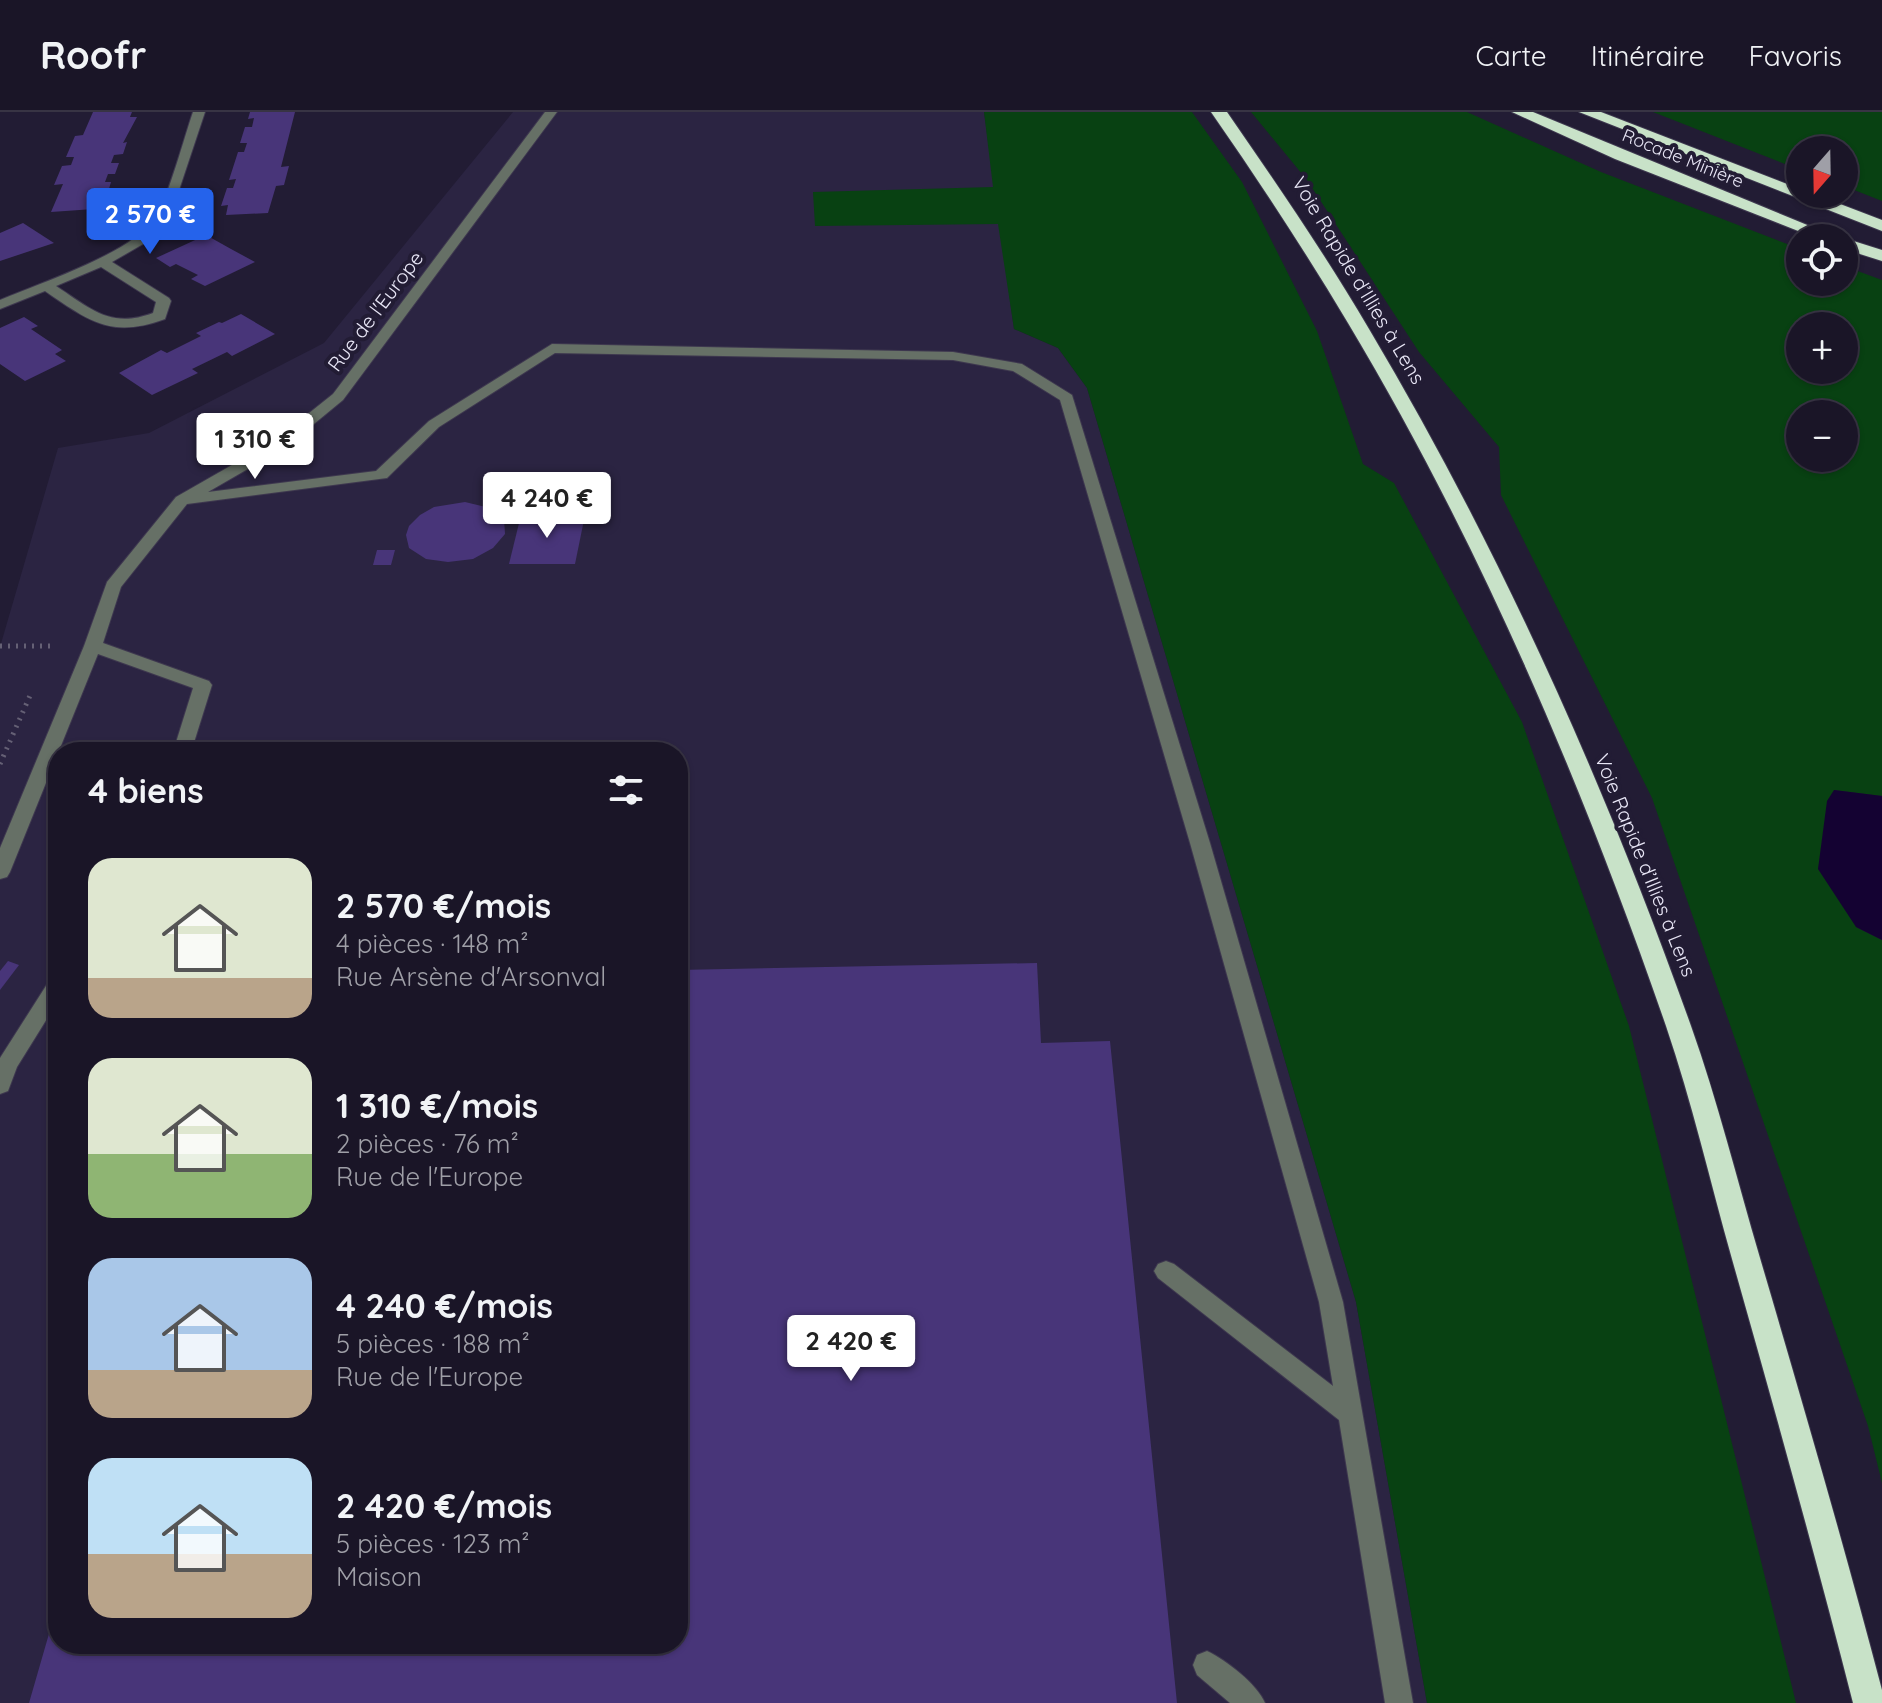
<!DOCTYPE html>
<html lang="fr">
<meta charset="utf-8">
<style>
:root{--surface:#1a1527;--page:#272233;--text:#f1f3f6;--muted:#9f9fa7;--line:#383444;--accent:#2563eb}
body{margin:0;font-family:Quicksand,sans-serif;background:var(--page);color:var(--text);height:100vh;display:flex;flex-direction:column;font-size:30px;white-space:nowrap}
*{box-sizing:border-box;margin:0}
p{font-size:26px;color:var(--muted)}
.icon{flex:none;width:44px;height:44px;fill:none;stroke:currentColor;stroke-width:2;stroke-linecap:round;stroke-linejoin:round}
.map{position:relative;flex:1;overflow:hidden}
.details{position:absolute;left:48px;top:630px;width:640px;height:912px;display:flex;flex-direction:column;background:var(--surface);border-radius:32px;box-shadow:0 2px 6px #0004,0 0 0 2px var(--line)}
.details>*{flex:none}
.needle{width:52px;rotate:200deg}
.tools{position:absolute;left:1786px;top:24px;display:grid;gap:16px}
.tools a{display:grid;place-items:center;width:72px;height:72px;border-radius:50%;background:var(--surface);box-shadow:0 2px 6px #0004,0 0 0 2px var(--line);font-size:40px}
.price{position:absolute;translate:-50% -68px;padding:0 18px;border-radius:8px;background:#fff;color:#222;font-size:26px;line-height:52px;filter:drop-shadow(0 2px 4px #0008)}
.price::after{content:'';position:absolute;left:50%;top:48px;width:24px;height:18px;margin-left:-12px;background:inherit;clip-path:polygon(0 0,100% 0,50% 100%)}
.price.current{background:var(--accent);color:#fff}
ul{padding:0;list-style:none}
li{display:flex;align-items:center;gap:24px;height:200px;padding:0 40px}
li span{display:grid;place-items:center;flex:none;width:224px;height:160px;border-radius:24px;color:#555}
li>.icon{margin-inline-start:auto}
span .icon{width:96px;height:96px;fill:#fffc;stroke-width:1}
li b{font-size:34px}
h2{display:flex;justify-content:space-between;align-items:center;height:96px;padding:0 40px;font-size:34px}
header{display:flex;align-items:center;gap:48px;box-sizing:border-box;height:112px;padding:0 40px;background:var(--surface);border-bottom:2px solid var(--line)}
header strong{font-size:38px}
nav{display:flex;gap:44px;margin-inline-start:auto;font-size:28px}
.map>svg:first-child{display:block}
</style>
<header>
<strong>Roofr</strong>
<nav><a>Carte</a><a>Itinéraire</a><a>Favoris</a></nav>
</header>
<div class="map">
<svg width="1882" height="1591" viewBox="0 0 1882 1591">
<rect width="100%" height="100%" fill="#221c34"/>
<path fill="#2b2442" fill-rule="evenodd" d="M513,0H984L1014,217L1058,236L1087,276L1356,1190L1427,1591H0V535L58,336L149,321L324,231ZM58,640H678V1532H58Z"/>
<g fill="#084112" fill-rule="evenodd">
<polygon points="984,0 1192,0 1242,70 1317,219 1363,352 1394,371 1522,610 1629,914 1796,1591 1427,1591 1356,1190 1087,276 1058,236 1014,217 998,112 815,114 813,80 993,75"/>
<path d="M1251,0H1467L1601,60L1800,137V170H1844V154L1882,168V684L1834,678L1856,815L1882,828V1371L1868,1314L1652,686L1501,383L1499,335L1419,240L1307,68ZM1800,214H1844V258H1800ZM1800,302H1844V346H1800Z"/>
<polygon points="1653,0 1882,0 1882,89 1844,74 1844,38 1800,38 1800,58"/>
</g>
<polygon fill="#140232" points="1834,678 1882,684 1882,828 1856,815 1818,757 1827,689"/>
<g fill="#483579">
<polygon points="93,0 132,0 130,5 137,5 123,31 127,30 123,42 114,43 111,51 119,51 115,62 108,62 105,70 111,70 106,87 98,88 94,97 51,100 63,72 54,73 62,54 71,53 74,45 66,45 75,24 83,23"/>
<polygon points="250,0 295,0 281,55 289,54 284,73 276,74 268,101 226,103 228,93 221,94 227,76 233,76 236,67 229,68 238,40 244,40 247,31 240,31 245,15 252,15 254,6 248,7"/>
<polygon points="23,111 54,131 0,149 0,121"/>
<polygon points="206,123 231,137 255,150 205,174 191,167 198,163 176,152 170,155 156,146"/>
<polygon points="241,202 275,222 232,244 227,240 192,257 198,261 152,283 119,261 161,238 167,241 201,224 196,221 219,210 222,211"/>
<polygon points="24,205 38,214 31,217 62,238 55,242 66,249 25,269 0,252 0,216"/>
<polygon points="465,390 494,397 504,407 505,422 493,436 473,447 448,450 426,447 409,436 406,423 409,414 420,403 434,395"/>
<polygon points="521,403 585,403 575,452 509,452"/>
<polygon points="377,438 395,438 391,453 373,453"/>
<polygon points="8,849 19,853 0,878 0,859"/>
<polygon points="1037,851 1041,931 1110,929 1177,1591 29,1591 57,1494 58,1532 678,1532 678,858"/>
</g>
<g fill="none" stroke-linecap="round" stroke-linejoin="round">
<g stroke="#3e384f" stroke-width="2">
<g id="minor">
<path d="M193,0H205L170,105L150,128L112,150L169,186L171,189L165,207C111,227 89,209 45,179L0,197V188C40,171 133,141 156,105C169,83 184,26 193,0ZM101,155L156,190L153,201C111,217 91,197 56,174Z"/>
<polygon points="545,0 557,0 343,288 286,335 208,380 376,359 429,309 552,232 953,240 1022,252 1072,283 1210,731 1343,1190 1413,1591 1385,1591 1339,1308 1158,1166 1154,1159 1158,1152 1166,1149 1174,1152 1333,1274 1319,1190 1190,731 1060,288 1013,259 953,248 555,241 439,315 387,366 187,392 121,475 103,531 209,569 212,573 191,640 173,640 193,576 98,542 10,760 7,765 0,767 0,736 84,534 107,470 176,385 274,329 333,282"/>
<polygon points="58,864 58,889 17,955 8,979 0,982 0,946 51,866"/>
<path d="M1207,1539C1226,1548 1257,1572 1265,1591H1230L1197,1563L1193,1553L1197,1543Z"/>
</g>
</g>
<g stroke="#3e384f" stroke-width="2">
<g id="highway">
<path d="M1211,0H1227C1276,71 1325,142 1369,217C1500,437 1605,672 1691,914C1718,990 1737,1068 1760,1146C1802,1289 1844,1433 1882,1578V1591H1853C1815,1442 1774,1295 1732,1147C1710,1069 1692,990 1666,914C1582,671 1480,431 1348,211C1305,139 1259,69 1211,0Z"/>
<polygon points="1512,0 1533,0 1839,126 1816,126 1615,47"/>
<polygon points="1579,0 1601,0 1800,77 1800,82 1814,82 1882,108 1882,119"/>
<polygon points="1844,126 1882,138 1882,149 1844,137"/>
</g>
</g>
<g stroke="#656075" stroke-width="5" stroke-dasharray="2 6" stroke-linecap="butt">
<polyline points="0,534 51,534"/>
<polyline points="0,652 32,579"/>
</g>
<use href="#minor" fill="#667066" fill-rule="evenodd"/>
<use href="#highway" fill="#c8e2c8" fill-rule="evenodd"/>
</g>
<g text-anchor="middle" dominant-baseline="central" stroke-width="8" stroke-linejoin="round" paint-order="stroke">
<g font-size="18" fill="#e8e6f6" stroke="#221c34">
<text transform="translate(1683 46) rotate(22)">Rocade Minière</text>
</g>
<g font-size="20" fill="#e8e6f6" stroke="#221c34">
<text transform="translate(1359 168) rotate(59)">Voie Rapide d’Illies à Lens</text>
<text transform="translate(375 199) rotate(-53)">Rue de l'Europe</text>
<text transform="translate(1646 753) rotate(68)">Voie Rapide d’Illies à Lens</text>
</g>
</g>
</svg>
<div class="tools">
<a><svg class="needle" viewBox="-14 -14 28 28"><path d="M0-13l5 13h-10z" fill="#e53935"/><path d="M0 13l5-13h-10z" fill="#9f9fa7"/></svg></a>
<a><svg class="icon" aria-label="locate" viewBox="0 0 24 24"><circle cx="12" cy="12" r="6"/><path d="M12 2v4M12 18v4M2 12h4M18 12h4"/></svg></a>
<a>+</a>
<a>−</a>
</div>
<b class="price current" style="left:150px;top:144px">2 570 €</b>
<b class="price" style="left:255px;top:369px">1 310 €</b>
<b class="price" style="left:547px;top:428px">4 240 €</b>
<b class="price" style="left:851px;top:1271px">2 420 €</b>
<section class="details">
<h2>4 biens<svg class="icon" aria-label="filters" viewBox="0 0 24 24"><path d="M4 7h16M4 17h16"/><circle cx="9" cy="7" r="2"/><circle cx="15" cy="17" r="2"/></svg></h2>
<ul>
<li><span style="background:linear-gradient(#dfe7d0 75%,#b9a48a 0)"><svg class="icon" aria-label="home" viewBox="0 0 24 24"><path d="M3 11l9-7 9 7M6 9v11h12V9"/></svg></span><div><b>2 570 €/mois</b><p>4 pièces · 148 m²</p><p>Rue Arsène d'Arsonval</p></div></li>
<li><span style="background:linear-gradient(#dfe7d0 60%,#8fb573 0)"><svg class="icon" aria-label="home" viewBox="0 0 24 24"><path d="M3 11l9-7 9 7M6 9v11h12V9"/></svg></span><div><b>1 310 €/mois</b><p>2 pièces · 76 m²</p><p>Rue de l'Europe</p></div></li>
<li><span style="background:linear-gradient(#a9c7e8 70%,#b9a48a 0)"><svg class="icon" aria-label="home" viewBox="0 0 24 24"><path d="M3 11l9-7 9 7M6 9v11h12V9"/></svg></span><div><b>4 240 €/mois</b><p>5 pièces · 188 m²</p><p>Rue de l'Europe</p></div></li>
<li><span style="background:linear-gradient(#bfe0f5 60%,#b9a48a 0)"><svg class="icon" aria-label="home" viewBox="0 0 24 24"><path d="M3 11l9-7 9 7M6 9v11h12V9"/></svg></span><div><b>2 420 €/mois</b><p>5 pièces · 123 m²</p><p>Maison</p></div></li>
</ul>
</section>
</div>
